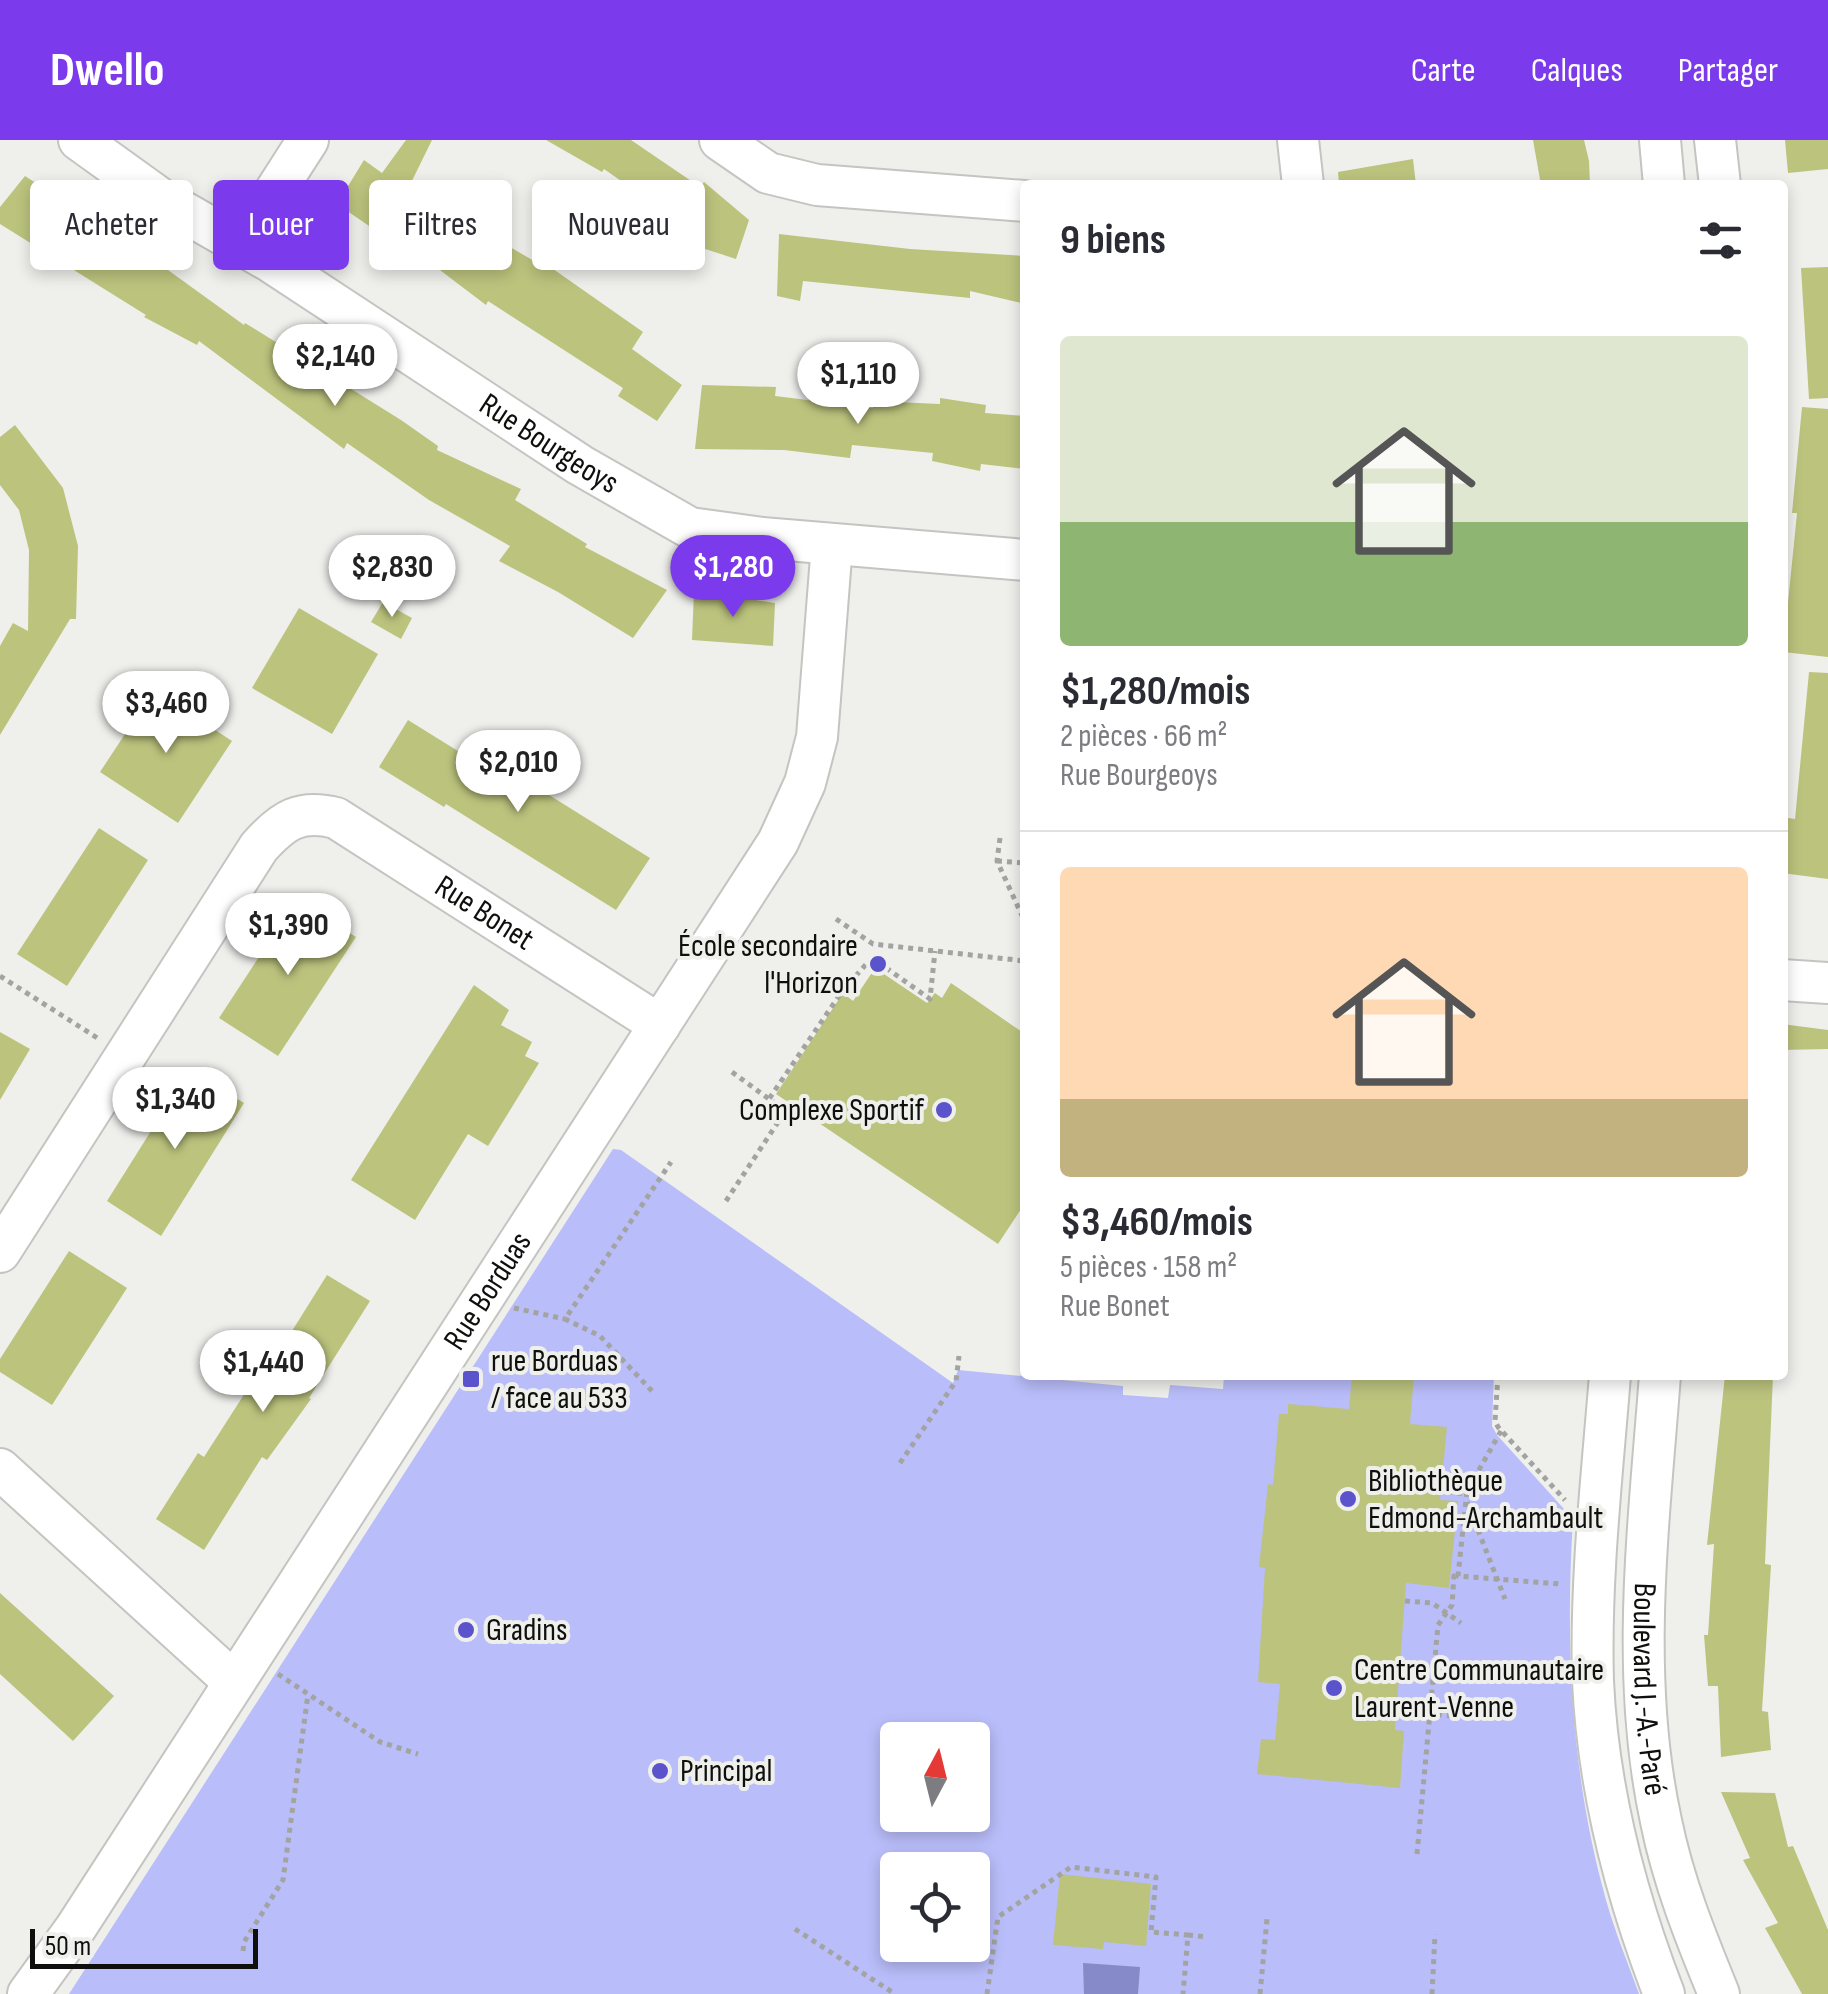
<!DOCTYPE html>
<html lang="fr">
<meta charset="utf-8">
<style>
:root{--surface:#fff;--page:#f7f7f7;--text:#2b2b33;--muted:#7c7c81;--line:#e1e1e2;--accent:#7c3aed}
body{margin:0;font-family:"Sofia Sans Condensed",sans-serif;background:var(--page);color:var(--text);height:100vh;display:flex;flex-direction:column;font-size:38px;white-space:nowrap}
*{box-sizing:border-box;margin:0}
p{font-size:32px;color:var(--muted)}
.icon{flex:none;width:55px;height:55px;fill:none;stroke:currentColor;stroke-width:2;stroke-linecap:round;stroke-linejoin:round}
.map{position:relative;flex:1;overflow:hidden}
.details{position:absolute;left:1020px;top:40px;width:768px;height:1200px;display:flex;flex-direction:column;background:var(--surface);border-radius:10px;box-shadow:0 5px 15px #0003}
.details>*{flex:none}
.guide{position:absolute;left:30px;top:40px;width:840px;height:90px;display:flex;gap:20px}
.needle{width:65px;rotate:7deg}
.buttons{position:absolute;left:880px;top:1582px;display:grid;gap:20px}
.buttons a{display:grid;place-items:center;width:110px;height:110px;border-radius:10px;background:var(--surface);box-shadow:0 5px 15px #0003;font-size:50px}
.scale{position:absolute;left:30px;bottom:25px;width:228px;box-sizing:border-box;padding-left:10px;border:5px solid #0f100e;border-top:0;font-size:28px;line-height:35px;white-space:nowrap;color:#0f100e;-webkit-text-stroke:8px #eff0ec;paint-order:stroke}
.price{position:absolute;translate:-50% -85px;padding:0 22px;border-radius:35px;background:#fff;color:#222;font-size:32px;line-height:65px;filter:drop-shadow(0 2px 5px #0008)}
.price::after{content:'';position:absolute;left:50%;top:60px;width:30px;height:22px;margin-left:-15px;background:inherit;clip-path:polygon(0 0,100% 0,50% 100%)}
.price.active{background:var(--accent);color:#fff}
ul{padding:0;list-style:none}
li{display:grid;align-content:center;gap:20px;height:530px;padding:0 40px}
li+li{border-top:2px solid var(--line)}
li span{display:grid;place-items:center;height:310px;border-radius:10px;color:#555}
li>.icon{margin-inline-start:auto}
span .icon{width:180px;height:180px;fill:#fffc;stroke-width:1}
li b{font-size:42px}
h2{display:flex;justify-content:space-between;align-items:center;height:120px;padding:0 40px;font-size:42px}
.chip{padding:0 35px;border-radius:10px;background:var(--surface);box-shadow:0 5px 15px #0003;font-size:35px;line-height:90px}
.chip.active{background:var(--accent);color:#fff}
header{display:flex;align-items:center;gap:60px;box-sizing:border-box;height:140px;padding:0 50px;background:var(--accent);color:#fff}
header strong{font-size:48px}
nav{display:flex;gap:55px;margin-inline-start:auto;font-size:35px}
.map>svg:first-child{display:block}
</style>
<header>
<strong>Dwello</strong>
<nav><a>Carte</a><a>Calques</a><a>Partager</a></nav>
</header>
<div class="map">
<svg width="1828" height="1854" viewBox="0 0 1828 1854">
<rect width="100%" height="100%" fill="#eff0ec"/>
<path fill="#b9bdf9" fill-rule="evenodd" d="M613,1009L621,1010L953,1243L958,1230L1123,1246V1255L1168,1258L1170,1245L1223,1249L1224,1235H1494L1492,1286L1497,1295L1573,1379C1565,1507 1571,1635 1606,1760C1615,1792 1628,1823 1639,1854H69ZM898,1600H972V1675H898ZM898,1730H972V1805H898Z"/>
<polygon fill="#868ac8" points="1083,1823 1140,1827 1138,1854 1084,1854"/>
<g fill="#bcc37d">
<polygon points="406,0 432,0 406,53 457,76 534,121 536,117 643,192 632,209 682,245 657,281 618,256 623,248 488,161 486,165 428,121 426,125 337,64 364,20 382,33"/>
<polygon points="546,0 631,0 700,47 704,42 749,80 736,119 644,89 660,68 604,29 602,32"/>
<polygon points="1533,0 1584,0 1589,21 1590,45 1541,45"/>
<polygon points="1785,0 1828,0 1828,29 1788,33"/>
<polygon points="1413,19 1416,45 1339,45 1338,32"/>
<polygon points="25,36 150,117 244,185 245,183 401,280 438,306 437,310 521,349 515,360 587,404 585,407 667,450 633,498 558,452 499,421 510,406 429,360 347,303 344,309 199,201 197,205 144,177 146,175 0,84 0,67"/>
<polygon points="779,94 910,109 1025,116 1025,164 970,151 970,158 803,141 800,161 777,156"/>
<polygon points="1828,127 1828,258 1809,259 1801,128"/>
<polygon points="702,245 776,247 775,256 873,268 874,261 940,264 940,258 986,265 985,273 1025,276 1025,329 981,324 980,331 932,321 933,313 852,305 850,318 784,310 695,309"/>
<polygon points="1802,267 1828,269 1828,517 1783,512 1797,373 1792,373"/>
<polygon points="15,285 63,348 78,406 76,479 70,479 0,595 0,506 13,483 28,491 29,410 19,370 0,345 0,297"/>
<polygon points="694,451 775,463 773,506 692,500"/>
<polygon points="383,462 412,478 401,499 371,482"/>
<polygon points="299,468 378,514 332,594 252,548"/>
<polygon points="1809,532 1828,533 1828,739 1782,733 1782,677 1795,679"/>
<polygon points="154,550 232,601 178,683 100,632"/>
<polygon points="408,580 511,644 517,635 650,718 616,770 446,664 444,667 379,627"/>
<polygon points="99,688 148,720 67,846 17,814"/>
<polygon points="297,759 356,797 278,916 219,878"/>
<polygon points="875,828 927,863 935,853 942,858 951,843 1025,894 1025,1063 998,1104 776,954 843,853 853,861"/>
<polygon points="474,845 509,870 501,885 532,902 525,916 539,923 488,1006 468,994 415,1080 351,1040"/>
<polygon points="1782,884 1828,890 1828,909 1782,910"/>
<polygon points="0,892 30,909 0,960"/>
<polygon points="190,929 244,963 161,1096 107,1061"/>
<polygon points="69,1111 127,1148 52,1265 0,1232 0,1219"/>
<polygon points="327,1135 370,1161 309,1258 311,1259 267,1320 262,1317 204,1410 156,1379 198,1313 204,1317 261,1228 267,1231"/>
<polygon points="1352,1235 1414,1235 1410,1284 1447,1287 1440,1360 1458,1361 1449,1448 1406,1443 1395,1590 1404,1591 1400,1648 1257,1634 1261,1599 1275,1600 1280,1544 1258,1542 1265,1428 1259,1427 1268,1344 1273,1345 1279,1274 1288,1274 1288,1264 1349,1269"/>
<polygon points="1725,1235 1773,1235 1765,1424 1771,1425 1762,1571 1768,1572 1771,1610 1721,1617 1718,1546 1708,1546 1704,1495 1708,1495 1714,1404 1707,1405"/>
<polygon points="0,1453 114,1556 73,1601 0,1534"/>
<polygon points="1721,1652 1775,1653 1788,1707 1793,1706 1828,1790 1828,1854 1802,1854 1765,1788 1778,1783 1743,1720 1750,1718"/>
<polygon points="1060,1734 1151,1744 1146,1806 1104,1802 1103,1809 1053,1805"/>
</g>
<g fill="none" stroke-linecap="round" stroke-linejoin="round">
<g stroke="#c4c4c1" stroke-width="44">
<g id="minor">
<path id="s1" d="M79,0L161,59L271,122L580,325L690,388L762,398L1025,420"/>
<polyline points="720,0 768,33 817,45 1025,61"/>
<polyline points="1298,0 1303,45"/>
<polyline points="1660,0 1664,45"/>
<polyline points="1715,0 1720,45"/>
<polyline points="240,106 308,0"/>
<polyline points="1782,840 1828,843"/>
<path id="s2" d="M0,1112L259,707C283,680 300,669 336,678L660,885"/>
<path d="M1610,1235C1602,1336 1590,1440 1593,1541C1598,1650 1625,1753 1664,1854"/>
<path id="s3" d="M1660,1235C1649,1383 1629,1534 1661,1681C1673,1741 1696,1798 1719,1854"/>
<polyline points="0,1329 234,1542"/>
<path id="s4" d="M28,1854L75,1789L778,702L805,643L817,597L832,404"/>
</g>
</g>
<g stroke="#a3a4a1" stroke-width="5" stroke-dasharray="5 5" stroke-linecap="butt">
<polyline points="1000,698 997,721 1025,782"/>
<polyline points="997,721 1025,723"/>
<polyline points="836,779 873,804 1025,821"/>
<polyline points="0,836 99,899"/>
<polyline points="732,932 769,959"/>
<polyline points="726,1061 786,970 769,959 843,850 870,820 875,820 930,859 935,811"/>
<polyline points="514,1168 565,1179"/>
<polyline points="1498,1235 1495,1281 1498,1287 1565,1360"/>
<polyline points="652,1251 600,1196 565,1179 671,1022"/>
<polyline points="1501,1291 1467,1351 1458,1436 1560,1444"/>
<polyline points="900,1323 956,1241 959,1216"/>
<polyline points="1437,1351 1466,1354"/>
<polyline points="1467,1362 1505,1459"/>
<polyline points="1405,1461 1432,1463 1461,1483"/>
<polyline points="278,1534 380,1602 418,1614"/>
<polyline points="1397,1571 1453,1576"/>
<polyline points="1417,1714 1438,1485 1452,1465 1454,1436 1458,1436"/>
<polyline points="795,1789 895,1854"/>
<polyline points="1188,1795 1207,1797"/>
<polyline points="243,1811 244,1802 283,1740 308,1554"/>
<polyline points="987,1854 998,1777 1071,1727 1156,1737 1151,1792 1188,1795 1183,1854"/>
<polyline points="1260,1854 1267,1779"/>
<polyline points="1432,1854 1435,1794"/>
</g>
<use href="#minor" stroke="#fff" stroke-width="40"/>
</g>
<g fill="#5b53cb" stroke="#eff0ec" stroke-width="4">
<circle cx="878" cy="824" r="10"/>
<circle cx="944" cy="970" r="10"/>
<rect x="461" y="1229" width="20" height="20" rx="5"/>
<circle cx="1348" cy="1359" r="10"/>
<circle cx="466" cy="1490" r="10"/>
<circle cx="1334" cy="1548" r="10"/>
<circle cx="660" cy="1631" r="10"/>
</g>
<g text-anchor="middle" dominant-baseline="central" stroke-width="8" stroke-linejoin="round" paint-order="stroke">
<g font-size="32" fill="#0f100e" stroke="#eff0ec">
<text stroke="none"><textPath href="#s1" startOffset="560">Rue Bourgeoys</textPath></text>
<text stroke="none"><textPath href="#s2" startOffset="745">Rue Bonet</textPath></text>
<text stroke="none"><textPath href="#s4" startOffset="840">Rue Borduas</textPath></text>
<text stroke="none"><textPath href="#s3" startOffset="315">Boulevard J.-A.-Paré</textPath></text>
</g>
<g font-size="32" fill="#0f100e" stroke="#eff0ec" text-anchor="start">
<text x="858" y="806" text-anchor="end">École secondaire<tspan x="858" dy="37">l'Horizon</tspan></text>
<text x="924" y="970" text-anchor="end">Complexe Sportif</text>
<text x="491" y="1221">rue Borduas<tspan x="491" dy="37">/ face au 533</tspan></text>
<text x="1368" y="1341">Bibliothèque<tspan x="1368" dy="37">Edmond-Archambault</tspan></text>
<text x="486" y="1490">Gradins</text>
<text x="1354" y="1530">Centre Communautaire<tspan x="1354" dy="37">Laurent-Venne</tspan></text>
<text x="680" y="1631">Principal</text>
</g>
</g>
</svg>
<div class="buttons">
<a><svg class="needle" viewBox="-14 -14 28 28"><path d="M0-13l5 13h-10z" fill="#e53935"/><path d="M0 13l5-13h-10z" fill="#7c7c81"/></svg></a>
<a><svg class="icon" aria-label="locate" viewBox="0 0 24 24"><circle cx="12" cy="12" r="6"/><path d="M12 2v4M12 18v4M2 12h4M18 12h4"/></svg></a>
</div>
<div class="scale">50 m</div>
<b class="price" style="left:335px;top:269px">$2,140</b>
<b class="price" style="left:858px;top:287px">$1,110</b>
<b class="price" style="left:392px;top:480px">$2,830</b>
<b class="price active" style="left:733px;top:480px">$1,280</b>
<b class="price" style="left:166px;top:616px">$3,460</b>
<b class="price" style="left:518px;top:675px">$2,010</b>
<b class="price" style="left:288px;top:838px">$1,390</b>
<b class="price" style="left:175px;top:1012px">$1,340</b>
<b class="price" style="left:263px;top:1275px">$1,440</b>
<div class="guide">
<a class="chip">Acheter</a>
<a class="chip active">Louer</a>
<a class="chip">Filtres</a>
<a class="chip">Nouveau</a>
</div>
<section class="details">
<h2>9 biens<svg class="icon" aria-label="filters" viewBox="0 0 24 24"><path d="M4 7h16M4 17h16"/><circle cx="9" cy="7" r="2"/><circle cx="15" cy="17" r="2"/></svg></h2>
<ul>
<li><span style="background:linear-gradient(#dfe7d0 60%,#8fb573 0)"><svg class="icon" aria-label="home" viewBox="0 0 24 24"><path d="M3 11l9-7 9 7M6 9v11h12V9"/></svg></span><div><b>$1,280/mois</b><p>2 pièces · 66 m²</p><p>Rue Bourgeoys</p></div></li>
<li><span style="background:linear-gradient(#ffd9b3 75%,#c2b280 0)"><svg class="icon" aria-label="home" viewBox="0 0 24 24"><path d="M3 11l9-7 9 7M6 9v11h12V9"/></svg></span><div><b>$3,460/mois</b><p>5 pièces · 158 m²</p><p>Rue Bonet</p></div></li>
</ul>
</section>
</div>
